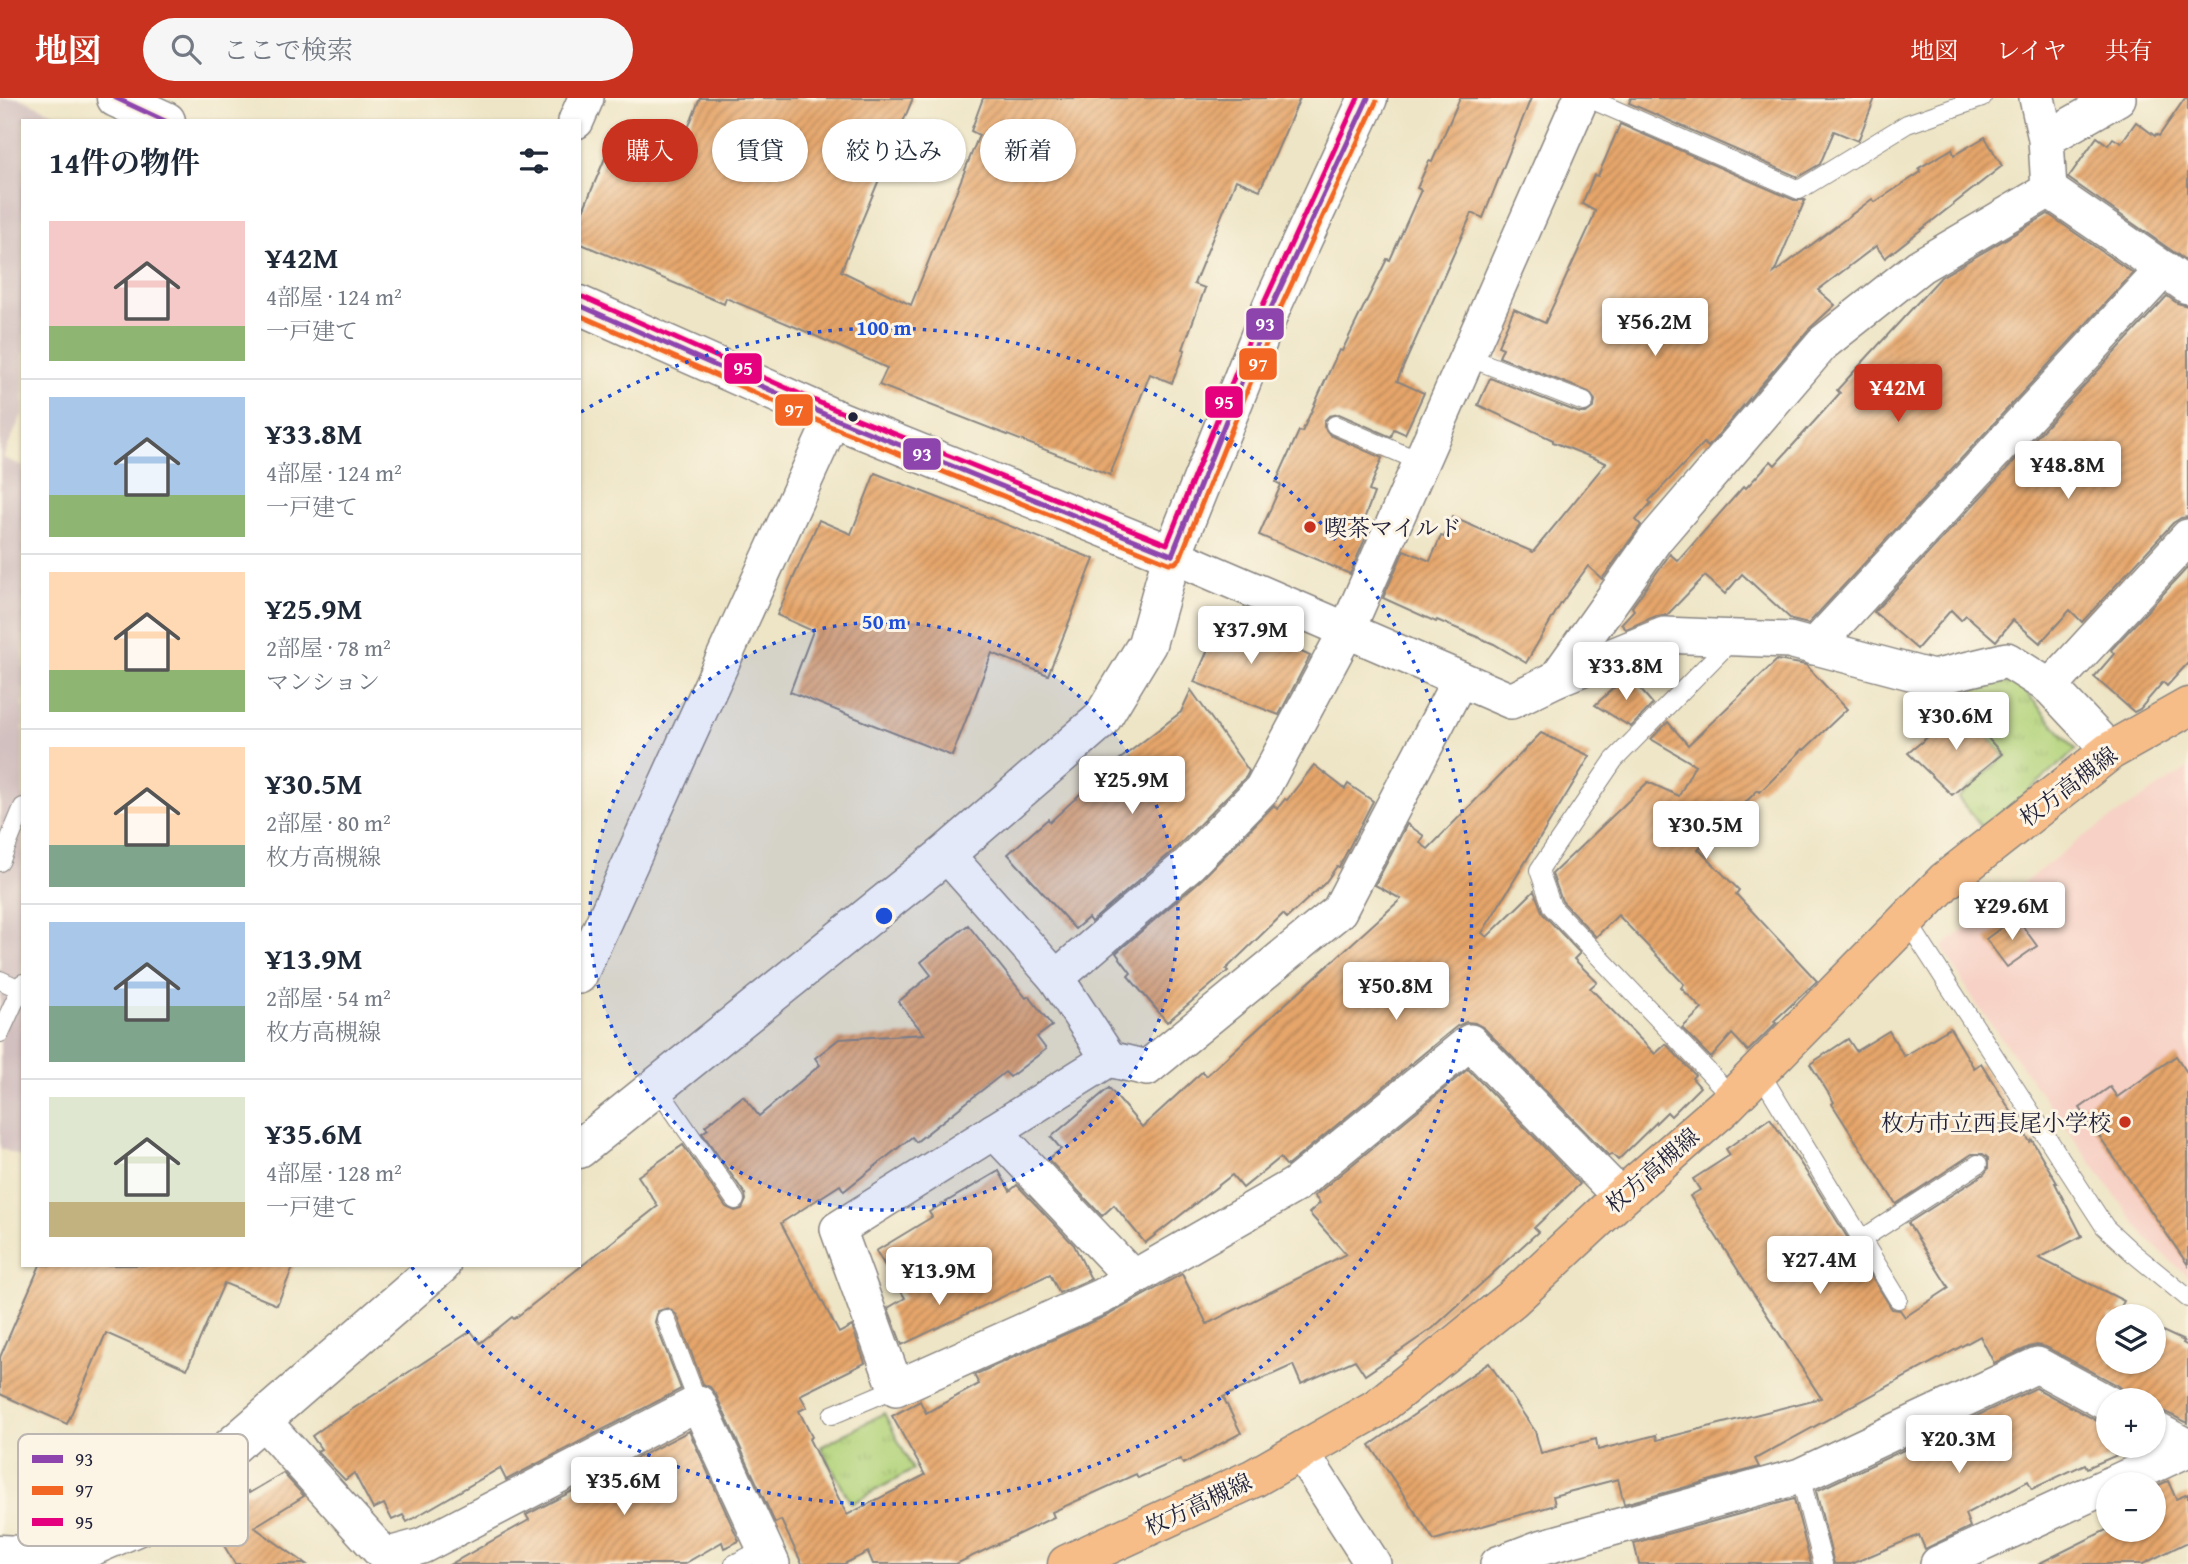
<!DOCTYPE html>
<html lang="ja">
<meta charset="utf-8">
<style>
:root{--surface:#fff;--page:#f6f6f7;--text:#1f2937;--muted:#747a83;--line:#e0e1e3;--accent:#c8321e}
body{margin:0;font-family:"Gentium Book Plus","Noto Serif JP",serif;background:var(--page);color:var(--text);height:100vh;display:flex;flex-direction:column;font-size:26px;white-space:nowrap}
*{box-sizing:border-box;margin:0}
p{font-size:23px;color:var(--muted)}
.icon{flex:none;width:38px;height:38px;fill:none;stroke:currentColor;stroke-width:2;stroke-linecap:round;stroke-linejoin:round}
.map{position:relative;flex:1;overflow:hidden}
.details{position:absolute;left:21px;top:21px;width:560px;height:1148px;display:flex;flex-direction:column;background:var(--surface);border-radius:0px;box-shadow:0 2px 5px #0004}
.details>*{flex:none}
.guide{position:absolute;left:602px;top:21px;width:665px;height:63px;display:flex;gap:14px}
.tools{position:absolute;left:2096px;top:1206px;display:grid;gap:14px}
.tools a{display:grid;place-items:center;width:70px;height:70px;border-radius:50%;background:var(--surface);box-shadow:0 2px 5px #0004;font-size:35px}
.price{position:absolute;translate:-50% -60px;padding:0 16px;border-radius:7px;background:#fff;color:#222;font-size:23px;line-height:46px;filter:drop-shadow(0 2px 4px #0008)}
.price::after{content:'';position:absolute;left:50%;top:42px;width:21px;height:16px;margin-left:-10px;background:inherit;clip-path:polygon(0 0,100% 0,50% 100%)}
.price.selected{background:var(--accent);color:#fff}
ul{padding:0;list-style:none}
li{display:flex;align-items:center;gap:21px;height:175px;padding:0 28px}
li+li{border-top:2px solid var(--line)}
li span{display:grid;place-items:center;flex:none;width:196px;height:140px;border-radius:0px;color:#555}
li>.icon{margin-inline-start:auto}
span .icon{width:84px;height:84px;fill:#fffc;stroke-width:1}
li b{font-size:30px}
h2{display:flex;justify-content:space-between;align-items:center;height:84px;padding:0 28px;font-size:30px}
.pill{padding:0 24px;border-radius:32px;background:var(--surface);box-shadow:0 2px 5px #0004;font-size:24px;line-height:63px}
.pill.selected{background:var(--accent);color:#fff}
header{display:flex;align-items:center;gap:42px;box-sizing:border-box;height:98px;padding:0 35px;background:var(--accent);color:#fff}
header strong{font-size:33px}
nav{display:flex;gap:38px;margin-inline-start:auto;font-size:24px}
.search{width:490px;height:63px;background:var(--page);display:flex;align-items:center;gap:18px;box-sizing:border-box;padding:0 24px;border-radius:38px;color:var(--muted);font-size:26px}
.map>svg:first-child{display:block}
</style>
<header>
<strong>地図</strong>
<div class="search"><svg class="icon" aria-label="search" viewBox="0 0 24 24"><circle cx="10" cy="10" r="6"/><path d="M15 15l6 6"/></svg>ここで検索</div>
<nav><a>地図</a><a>レイヤ</a><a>共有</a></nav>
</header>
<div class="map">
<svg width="2188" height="1466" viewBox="0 0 2188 1466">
<defs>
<pattern id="park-tufts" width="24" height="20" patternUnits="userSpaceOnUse" patternTransform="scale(1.75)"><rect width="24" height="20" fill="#b2d37a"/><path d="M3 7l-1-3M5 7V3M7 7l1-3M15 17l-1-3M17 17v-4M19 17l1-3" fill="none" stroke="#99b56a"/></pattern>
<pattern id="building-hatch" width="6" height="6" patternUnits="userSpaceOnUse" patternTransform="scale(1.75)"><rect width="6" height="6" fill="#e6a66b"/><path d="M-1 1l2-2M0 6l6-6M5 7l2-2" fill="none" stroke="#ba8759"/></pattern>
</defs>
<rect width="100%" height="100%" fill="#fcf5e5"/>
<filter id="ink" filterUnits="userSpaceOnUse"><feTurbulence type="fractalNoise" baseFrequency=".0143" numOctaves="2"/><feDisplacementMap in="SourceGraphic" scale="14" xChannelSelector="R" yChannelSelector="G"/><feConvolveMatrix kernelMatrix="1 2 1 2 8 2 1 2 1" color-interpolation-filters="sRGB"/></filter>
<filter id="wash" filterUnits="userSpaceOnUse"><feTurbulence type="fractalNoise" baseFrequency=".00686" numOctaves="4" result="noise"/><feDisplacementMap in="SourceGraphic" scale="28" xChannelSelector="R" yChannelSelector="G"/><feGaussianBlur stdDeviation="1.57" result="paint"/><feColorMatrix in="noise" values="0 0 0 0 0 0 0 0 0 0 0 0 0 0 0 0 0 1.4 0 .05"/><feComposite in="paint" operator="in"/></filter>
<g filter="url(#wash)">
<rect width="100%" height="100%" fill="#eee5c6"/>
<polygon fill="#f7d1c6" points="2188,670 2188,1179 2146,1140 1977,907 1942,849 2081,740"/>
<polygon fill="#d2bfbf" points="0,0 19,0 72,23 23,23 23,314 3,360 23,368 22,1059 0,1050"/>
<g fill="url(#park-tufts)" stroke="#6a7a5a" stroke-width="2">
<polygon points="1989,584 2018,585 2076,652 1984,731 1958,700 2005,658 1956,602"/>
<polygon points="884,1315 913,1372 851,1406 821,1349"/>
</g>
<g id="blocks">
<g fill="url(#building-hatch)">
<polygon points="700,0 913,0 841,173 911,207 979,37 971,33 983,0 1300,0 1260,92 1236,82 1194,186 1205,190 1183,251 1185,252 1172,285 1150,276 1110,377 879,287 887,270 800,231 726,200 724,206 579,145 579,122 610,48 640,60 650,35 681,48"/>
<polygon points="1460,0 1531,0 1483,120 1472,115 1397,283 1424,295 1405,336 1394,331 1391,339 1339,316 1329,318 1324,323 1324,329 1330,337 1382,360 1369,393 1374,395 1361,429 1361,433 1367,436 1350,476 1259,437 1281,387 1276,384 1299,333 1302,334 1339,252 1342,253 1387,161 1390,162 1421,92 1417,90 1429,63 1432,64"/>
<polygon points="1631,0 1875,0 1858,43 1834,33 1820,66 1798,79 1629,5"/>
<polygon points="2185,0 2188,0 2188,164 2068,80 2097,39 2108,47 2113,40 2121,45 2136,24 2155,38 2156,36 2159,38"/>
<polygon points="1620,26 1794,102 1805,102 1774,175 1872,101 1875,104 1921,74 1919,70 1952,51 1954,57 1985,39 2002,68 1885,160 1876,148 1818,192 1835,207 1808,232 1708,349 1704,345 1649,403 1651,405 1636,422 1641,427 1602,481 1588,468 1560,507 1526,565 1494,546 1437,522 1436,524 1383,500 1404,452 1430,463 1441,438 1444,439 1452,419 1533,454 1606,365 1553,344 1553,342 1478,307 1490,280 1580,315 1586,315 1594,309 1595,302 1589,294 1499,259 1503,250 1498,248 1514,211 1545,225 1591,125 1595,113 1582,106 1594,77 1598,78"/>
<polygon points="2048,116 2133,175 1808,526 1792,522 1742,476 1725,496 1705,478 1667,517 1656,518 1626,531 1621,526 1634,512 1632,509 1670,456 1678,463 1744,388 1746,390 1771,363 1775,367 1840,295 1837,292 1941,179"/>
<polygon points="2167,198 2177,205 2188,208 2188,419 2181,420 2173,425 2082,524 2070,512 2040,545 2013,522 1996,543 1966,517 1961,522 1951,512 1917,551 1874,514"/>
<polygon points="875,375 1094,461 1048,577 992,555 952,658 790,594 813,533 777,517 819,422 851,436"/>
<polygon points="2188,469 2188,565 2167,588 2163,584 2140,611 2134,614 2094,579 2114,556 2111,552"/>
<polygon points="1223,517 1279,540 1278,543 1310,558 1279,617 1194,584"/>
<polygon points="1777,562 1806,567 1847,611 1804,652 1803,651 1760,694 1758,692 1698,751 1739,792 1736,796 1817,883 1774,923 1776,925 1748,953 1732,936 1711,960 1682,930 1702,911 1681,890 1684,886 1618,817 1596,839 1562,803 1552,776 1648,684 1679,698 1695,667 1651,641 1668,624 1688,647"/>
<polygon points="1628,577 1653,606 1631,629 1595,607"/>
<polygon points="1191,592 1249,673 1246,679 1175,751 1091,824 1088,820 1075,831 1008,756 1048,721 1050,724 1106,672 1181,614"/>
<polygon points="1962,611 2002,656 1952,697 1908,655"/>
<polygon points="1541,635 1590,658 1482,835 1487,839 1534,793 1543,816 1580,855 1574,861 1597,884 1590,890 1655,956 1666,946 1695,977 1692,980 1700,989 1671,1018 1667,1014 1618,1062 1612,1056 1609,1058 1484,930 1475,925 1466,924 1457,928 1287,1068 1280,1060 1243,1090 1232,1077 1145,1145 1114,1107 1102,1118 1048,1061 1061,1051 1051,1039 1109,990 1142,1029 1202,974 1206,978 1401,801 1375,787 1407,726 1424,738 1420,745 1428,751"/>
<polygon points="1314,667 1345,691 1348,686 1373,703 1339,769 1337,768 1325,785 1287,820 1283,816 1226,871 1228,873 1167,924 1128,878 1131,875 1116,855 1202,781 1274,707 1277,711 1285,701 1287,702"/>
<polygon points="2016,819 2037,848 2007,869 1986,841"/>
<polygon points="968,827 1026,900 1029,898 1052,928 1037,939 1046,951 1010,979 1005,974 916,1044 912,1039 844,1093 840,1087 781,1125 839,1235 852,1228 865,1265 800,1297 807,1309 799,1313 812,1339 809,1341 847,1417 925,1377 892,1318 920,1303 926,1315 979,1286 974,1277 1110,1216 1182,1176 1207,1226 1346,1156 1309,1115 1320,1105 1314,1098 1468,971 1580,1086 1534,1130 1538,1134 1433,1230 1365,1277 1355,1262 1301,1286 1293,1267 1223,1299 1241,1335 1183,1366 1180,1361 1138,1380 1136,1376 1052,1414 1054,1419 956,1466 873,1466 868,1454 844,1466 802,1466 781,1422 775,1425 716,1297 710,1289 703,1286 677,1217 668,1210 658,1213 655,1224 681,1291 506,1382 500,1370 407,1424 403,1417 392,1422 384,1406 373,1411 354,1375 345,1382 317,1353 321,1351 312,1338 338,1319 339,1320 471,1233 480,1245 512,1219 514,1221 658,1108 638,1078 683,1047 726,1109 735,1113 742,1111 746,1102 745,1096 702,1035 708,1031 705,1028 743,998 759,1018 820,967 815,960 839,941 924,936 898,904 931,877 921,864"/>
<polygon points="1950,930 1974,970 1981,965 2030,1044 2032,1042 2057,1085 2055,1085 2082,1138 2039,1160 2124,1203 2119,1213 2130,1218 2109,1218 2109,1264 2154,1264 2154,1229 2184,1243 2183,1245 2188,1248 2188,1325 2163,1313 2154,1311 2154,1302 2128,1302 2126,1295 2119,1288 2046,1249 2037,1247 2029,1249 1994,1265 1980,1238 1755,1361 1759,1369 1624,1406 1618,1381 1553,1398 1555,1407 1434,1442 1370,1347 1489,1265 1535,1333 1541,1355 1596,1341 1598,1352 1656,1337 1657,1342 1821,1300 1690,1098 1700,1092 1693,1081 1730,1057 1726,1051 1770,1020 1811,1081 1892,1211 1900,1212 1905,1219 1949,1190 1908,1125 1984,1076 1988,1071 1988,1060 1983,1056 1972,1056 1896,1106 1832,1006 1834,1004 1810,966 1848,941 1856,953 1889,933 1904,958"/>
<polygon points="2176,958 2188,976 2188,1167 2080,1010 2110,989 2117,999"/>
<polygon points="999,1073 1010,1093 1017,1087 1074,1147 1091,1181 1059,1195 1050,1176 902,1247 888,1210 905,1200 876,1153 932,1119 929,1114"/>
<polygon points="40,1167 294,1167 277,1207 224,1185 187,1271 106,1235 67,1326 0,1296 0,1259"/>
<polygon points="2036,1290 2099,1324 2109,1326 2109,1348 2138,1348 2087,1370 2085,1366 2032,1391 2028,1383 1965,1416 1970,1429 1925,1451 1919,1437 1851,1466 1834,1466 1816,1393"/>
<polygon points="689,1333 739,1443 724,1450 722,1444 684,1466 451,1466 529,1422 526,1417"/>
<polygon points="283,1375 304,1398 254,1429 306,1466 235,1466 199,1406 210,1397 224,1407 248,1393 249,1395"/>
<polygon points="2168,1383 2176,1401 2188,1396 2188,1444 2143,1466 2038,1466 2106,1432 2154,1432 2154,1389"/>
<polygon points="1794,1401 1811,1466 1639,1466 1634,1445"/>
</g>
</g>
</g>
<g filter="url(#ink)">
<use href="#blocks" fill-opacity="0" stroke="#888480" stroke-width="2"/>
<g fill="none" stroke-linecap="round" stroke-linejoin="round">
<g stroke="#888480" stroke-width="20">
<g id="service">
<polyline points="1588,0 1799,92 1907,26 1982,0"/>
<polyline points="1468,259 1584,304"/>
<polyline points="1335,327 1421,364"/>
<polyline points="0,764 23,709"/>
<polyline points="1907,823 2105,1129 2133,1155 2188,1200"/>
<polyline points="0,882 20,891"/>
<polyline points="0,935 23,885"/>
<polyline points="1759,973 1898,1201"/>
<polyline points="657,989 735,1102"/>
<polyline points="1733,1000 1552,809 1539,772 1614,662 1734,540"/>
<polyline points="1862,1141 1978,1066"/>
<polyline points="666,1221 698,1305"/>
<polyline points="832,1317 896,1290"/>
<polyline points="1800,1378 1823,1466"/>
<polyline points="734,1466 765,1450"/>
</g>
</g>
<g stroke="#888480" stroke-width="38">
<g id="minor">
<polyline points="576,23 586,0"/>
<polyline points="2046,41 2118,0"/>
<polyline points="2049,92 2188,188"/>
<polyline points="1172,457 1511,603 1556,581 1664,537 1789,542 1933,580 2007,562 2050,589 2110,653"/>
<polyline points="1814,549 2164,171"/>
<polyline points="1556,581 1656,440 1823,245 1920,168 2049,92 2046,41 2037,0"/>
<polyline points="2050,589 2188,439"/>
<polyline points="946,756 1056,880 1109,961 1147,970 1339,813 1460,581"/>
<polyline points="579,878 833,320"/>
<polyline points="1056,880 1189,766 1262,691 1347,532 1581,0"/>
<polyline points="1109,961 838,1131 896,1290 1102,1198 1295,1087 1470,944 1621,1099"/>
<polyline points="994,1033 1133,1180"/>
<polyline points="263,1323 385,1458 422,1448 698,1305 772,1466"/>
<polyline points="2154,1331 2188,1349"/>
<polyline points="1301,1354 1373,1466"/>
<polyline points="2112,1386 2188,1351"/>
<polyline points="1498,1466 1540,1450 1800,1378 2037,1267 2109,1306"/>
<polyline points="1938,1466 2109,1387"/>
</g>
</g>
<g stroke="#888480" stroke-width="41">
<g id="tertiary">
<polyline points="116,0 166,23"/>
<polyline points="579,207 833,320 1172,457"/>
<polyline points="579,1051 946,756 1101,622 1147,546 1172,457 1272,208 1368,0"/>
<polyline points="0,1456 42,1458 93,1448 141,1427 441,1167"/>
</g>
</g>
<g stroke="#888480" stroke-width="41">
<polyline id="primary" points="1067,1466 1254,1380 1377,1310 1512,1201 1621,1099 1724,1009 1945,783 2110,653 2188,609"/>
</g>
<use href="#service" stroke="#fff" stroke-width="18"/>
<use href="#minor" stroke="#fff" stroke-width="35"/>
<use href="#tertiary" stroke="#fff" stroke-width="38"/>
<use href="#primary" stroke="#f7bd88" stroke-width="38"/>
<g stroke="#fcf5e5" stroke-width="10">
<g id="bus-1">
<polyline points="116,0 165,23"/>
<polyline points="579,207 833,320 1172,457"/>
<polyline points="1172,457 1272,208 1368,0"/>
</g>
</g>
<g stroke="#fcf5e5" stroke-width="10">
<polyline id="bus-2" points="579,217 830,328 1169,465 1175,465 1180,460 1280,211 1376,4"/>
</g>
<g stroke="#fcf5e5" stroke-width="10">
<polyline id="bus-3" points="583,199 836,312 1167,446 1264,205 1358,0"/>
</g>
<use href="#bus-1" stroke="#8e44ad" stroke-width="5"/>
<use href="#bus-2" stroke="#f26522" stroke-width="5"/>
<use href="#bus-3" stroke="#e5007d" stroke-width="5"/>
</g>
</g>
<circle cx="884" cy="818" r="294" fill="#1d4ed8" fill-opacity=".12"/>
<g fill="none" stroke="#1d4ed8" stroke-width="3.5" stroke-dasharray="3.5 7">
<circle cx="884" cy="818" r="294"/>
<path d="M581 314A588 588 0 1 1 411 1168"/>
</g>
<circle fill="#22223b" stroke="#fcf5e5" stroke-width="2.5" cx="853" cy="319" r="6"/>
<g fill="#c8321e" stroke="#fcf5e5" stroke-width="2.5">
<circle cx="1310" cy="429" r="7"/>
<circle cx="2125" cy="1024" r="7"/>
</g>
<g text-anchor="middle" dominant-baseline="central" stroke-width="6" stroke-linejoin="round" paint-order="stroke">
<g font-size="23" fill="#22223b" stroke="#fcf5e5" text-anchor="start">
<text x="1324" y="429">喫茶マイルド</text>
<text x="2111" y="1024" text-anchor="end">枚方市立西長尾小学校</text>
</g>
<g font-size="23" fill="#22223b" stroke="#fcf5e5">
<text transform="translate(2068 688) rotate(-37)">枚方高槻線</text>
<text transform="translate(1652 1072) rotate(-41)">枚方高槻線</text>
<text transform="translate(1198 1406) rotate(-25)">枚方高槻線</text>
</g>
</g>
<rect x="18" y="1336" width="230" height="112" rx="10" fill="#fcf5e5" stroke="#bbb6b2" stroke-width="2"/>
<rect x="32" y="1357" width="31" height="8" fill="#8e44ad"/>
<rect x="32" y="1388" width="31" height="9" fill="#f26522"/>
<rect x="32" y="1420" width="31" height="8" fill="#e5007d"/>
<g font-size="19" fill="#22223b">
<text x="75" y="1368">93</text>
<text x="75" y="1399">97</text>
<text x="75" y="1431">95</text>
</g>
<circle cx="884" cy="818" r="10" fill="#1d4ed8" stroke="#fcf5e5" stroke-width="3.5"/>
<g font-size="21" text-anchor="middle" font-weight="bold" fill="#1d4ed8" stroke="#fcf5e5" stroke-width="6" stroke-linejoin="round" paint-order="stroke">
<text x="884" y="237">100 m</text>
<text x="884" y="531">50 m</text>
</g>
<g stroke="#fcf5e5" stroke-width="2.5">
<rect x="1245" y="209" width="40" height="34" rx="7" fill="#8e44ad"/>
<rect x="1238" y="249" width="40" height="34" rx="7" fill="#f26522"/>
<rect x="723" y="254" width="40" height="33" rx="7" fill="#e5007d"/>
<rect x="1204" y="287" width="40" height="34" rx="7" fill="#e5007d"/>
<rect x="774" y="295" width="40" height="34" rx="7" fill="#f26522"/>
<rect x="902" y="339" width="40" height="34" rx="7" fill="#8e44ad"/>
</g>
<g font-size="19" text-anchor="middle" font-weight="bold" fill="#fff">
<text x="1265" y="233">93</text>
<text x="1258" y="273">97</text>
<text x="743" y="277">95</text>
<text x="1224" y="311">95</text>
<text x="794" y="319">97</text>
<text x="922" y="363">93</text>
</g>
</svg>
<div class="tools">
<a><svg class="icon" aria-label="layers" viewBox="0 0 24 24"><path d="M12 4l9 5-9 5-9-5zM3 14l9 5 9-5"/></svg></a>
<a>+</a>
<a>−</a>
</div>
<b class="price" style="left:1655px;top:260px">¥56.2M</b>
<b class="price selected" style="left:1898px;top:326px">¥42M</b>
<b class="price" style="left:2068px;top:403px">¥48.8M</b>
<b class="price" style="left:1251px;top:568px">¥37.9M</b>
<b class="price" style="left:1626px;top:604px">¥33.8M</b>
<b class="price" style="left:1956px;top:654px">¥30.6M</b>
<b class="price" style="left:1132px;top:718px">¥25.9M</b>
<b class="price" style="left:1706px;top:763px">¥30.5M</b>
<b class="price" style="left:2012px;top:844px">¥29.6M</b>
<b class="price" style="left:1396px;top:924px">¥50.8M</b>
<b class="price" style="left:1820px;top:1198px">¥27.4M</b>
<b class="price" style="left:939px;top:1209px">¥13.9M</b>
<b class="price" style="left:1959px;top:1377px">¥20.3M</b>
<b class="price" style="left:624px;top:1419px">¥35.6M</b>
<div class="guide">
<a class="pill selected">購入</a>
<a class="pill">賃貸</a>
<a class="pill">絞り込み</a>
<a class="pill">新着</a>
</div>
<section class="details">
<h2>14件の物件<svg class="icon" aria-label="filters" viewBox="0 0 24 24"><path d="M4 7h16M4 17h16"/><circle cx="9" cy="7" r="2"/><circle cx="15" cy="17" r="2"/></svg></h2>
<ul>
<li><span style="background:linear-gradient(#f6c9c9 75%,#8fb573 0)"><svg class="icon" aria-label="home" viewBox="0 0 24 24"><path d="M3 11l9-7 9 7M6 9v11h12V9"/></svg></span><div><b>¥42M</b><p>4部屋 · 124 m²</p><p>一戸建て</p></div></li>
<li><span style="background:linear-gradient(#a9c7e8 70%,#8fb573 0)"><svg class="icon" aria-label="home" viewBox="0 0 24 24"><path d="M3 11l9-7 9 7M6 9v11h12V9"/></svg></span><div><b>¥33.8M</b><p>4部屋 · 124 m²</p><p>一戸建て</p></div></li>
<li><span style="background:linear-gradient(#ffd9b3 70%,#8fb573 0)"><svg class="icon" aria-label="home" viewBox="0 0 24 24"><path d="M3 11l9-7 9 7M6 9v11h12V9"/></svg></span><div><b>¥25.9M</b><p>2部屋 · 78 m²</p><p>マンション</p></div></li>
<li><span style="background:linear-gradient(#ffd9b3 70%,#7fa58c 0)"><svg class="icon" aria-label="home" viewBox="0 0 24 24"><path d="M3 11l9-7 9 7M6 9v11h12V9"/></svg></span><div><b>¥30.5M</b><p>2部屋 · 80 m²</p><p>枚方高槻線</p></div></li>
<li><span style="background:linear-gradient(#a9c7e8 60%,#7fa58c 0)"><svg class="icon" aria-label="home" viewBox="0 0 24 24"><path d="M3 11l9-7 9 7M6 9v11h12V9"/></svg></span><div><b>¥13.9M</b><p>2部屋 · 54 m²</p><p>枚方高槻線</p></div></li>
<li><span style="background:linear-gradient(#dfe7d0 75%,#c2b280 0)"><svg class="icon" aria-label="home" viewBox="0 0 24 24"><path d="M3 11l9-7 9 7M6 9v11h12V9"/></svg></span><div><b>¥35.6M</b><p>4部屋 · 128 m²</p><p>一戸建て</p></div></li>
</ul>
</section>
</div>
